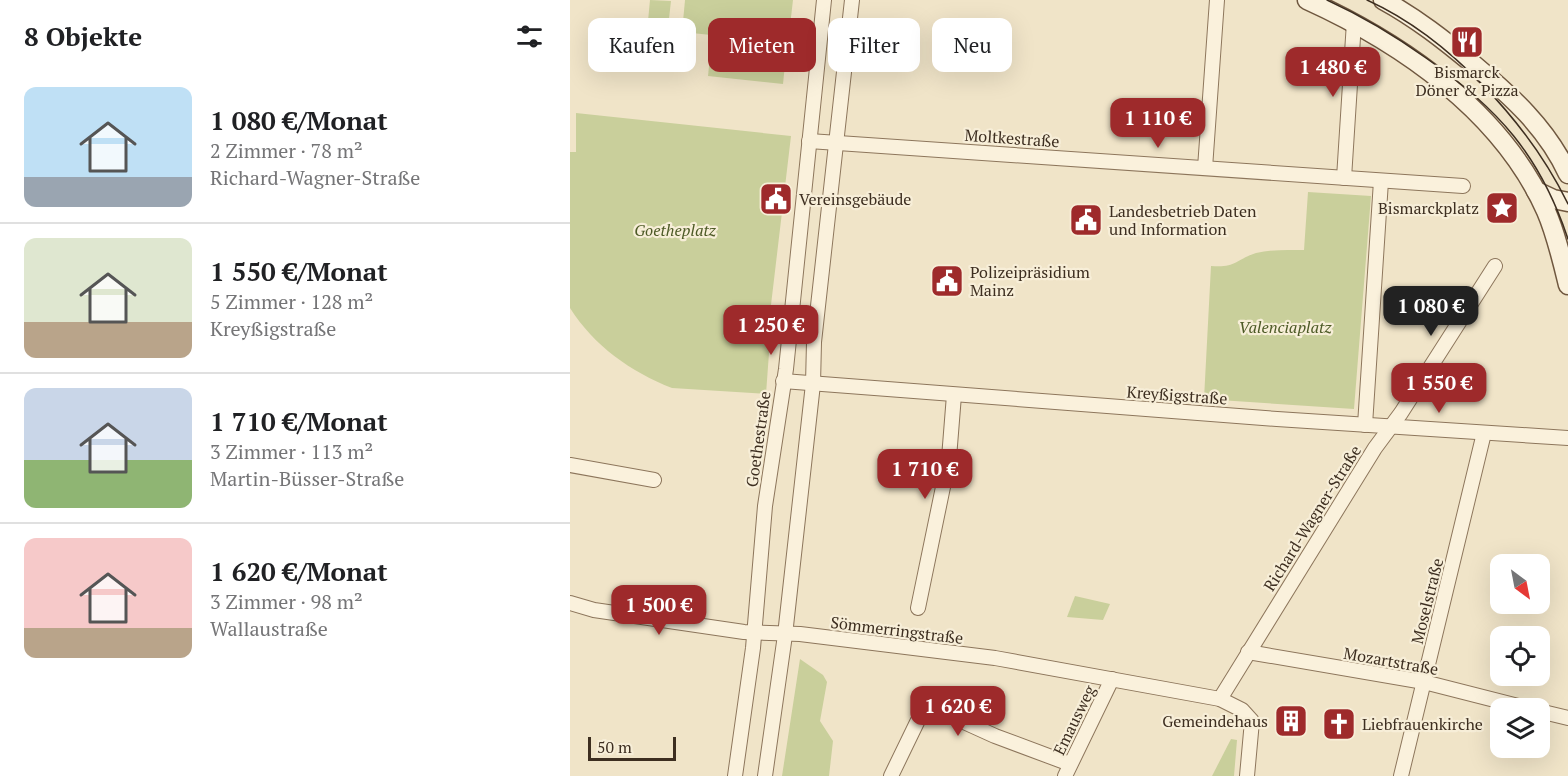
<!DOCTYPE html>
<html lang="de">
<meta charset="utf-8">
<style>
:root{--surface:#fff;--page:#f2f2f2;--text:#202124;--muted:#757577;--line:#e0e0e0;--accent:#9e2a2b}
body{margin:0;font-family:"PT Serif",serif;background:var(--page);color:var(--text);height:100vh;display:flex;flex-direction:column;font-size:22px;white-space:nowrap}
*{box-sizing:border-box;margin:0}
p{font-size:20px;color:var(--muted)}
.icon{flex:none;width:33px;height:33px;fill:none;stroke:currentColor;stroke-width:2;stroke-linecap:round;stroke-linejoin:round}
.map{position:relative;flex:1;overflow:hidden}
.drawer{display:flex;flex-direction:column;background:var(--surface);width:570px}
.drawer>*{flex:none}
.top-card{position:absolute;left:18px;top:18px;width:570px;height:54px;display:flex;gap:12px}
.needle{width:39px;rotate:148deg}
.buttons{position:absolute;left:920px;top:554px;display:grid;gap:12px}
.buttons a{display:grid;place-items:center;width:60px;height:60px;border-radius:12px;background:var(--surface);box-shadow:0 6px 24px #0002;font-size:30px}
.scale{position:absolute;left:18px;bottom:15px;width:88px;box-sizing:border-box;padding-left:6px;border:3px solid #3d2e20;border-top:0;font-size:16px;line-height:21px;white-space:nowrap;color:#3d2e20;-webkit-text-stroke:4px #f7eed8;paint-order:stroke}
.price{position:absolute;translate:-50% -51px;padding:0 14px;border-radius:12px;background:var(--accent);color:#fff;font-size:20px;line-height:39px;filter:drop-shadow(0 2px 3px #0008)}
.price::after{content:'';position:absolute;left:50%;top:36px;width:18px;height:14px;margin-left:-9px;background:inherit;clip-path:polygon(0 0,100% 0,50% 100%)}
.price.selected{background:#222;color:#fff}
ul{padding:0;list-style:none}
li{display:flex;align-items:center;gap:18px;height:150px;padding:0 24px}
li+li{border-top:2px solid var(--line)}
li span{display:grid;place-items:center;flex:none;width:168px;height:120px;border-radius:12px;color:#555}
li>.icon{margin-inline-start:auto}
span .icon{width:72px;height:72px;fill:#fffc;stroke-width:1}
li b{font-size:26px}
h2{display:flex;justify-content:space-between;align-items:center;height:72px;padding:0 24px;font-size:26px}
.chip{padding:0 21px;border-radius:12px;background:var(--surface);box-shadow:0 6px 24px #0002;font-size:21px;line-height:54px}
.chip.selected{background:var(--accent);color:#fff}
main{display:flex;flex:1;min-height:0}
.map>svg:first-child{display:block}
</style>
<main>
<section class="drawer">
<h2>8 Objekte<svg class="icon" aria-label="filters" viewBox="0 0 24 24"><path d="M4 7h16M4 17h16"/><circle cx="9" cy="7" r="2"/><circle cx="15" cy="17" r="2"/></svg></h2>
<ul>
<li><span style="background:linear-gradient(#bfe0f5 75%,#9aa5b1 0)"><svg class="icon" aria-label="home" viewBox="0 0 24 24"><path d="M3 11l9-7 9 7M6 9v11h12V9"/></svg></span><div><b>1 080 €/Monat</b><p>2 Zimmer · 78 m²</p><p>Richard-Wagner-Straße</p></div></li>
<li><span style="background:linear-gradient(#dfe7d0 70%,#b9a48a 0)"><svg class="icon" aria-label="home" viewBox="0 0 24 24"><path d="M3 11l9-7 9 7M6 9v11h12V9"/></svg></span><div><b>1 550 €/Monat</b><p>5 Zimmer · 128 m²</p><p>Kreyßigstraße</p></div></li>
<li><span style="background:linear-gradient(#c9d6e8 60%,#8fb573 0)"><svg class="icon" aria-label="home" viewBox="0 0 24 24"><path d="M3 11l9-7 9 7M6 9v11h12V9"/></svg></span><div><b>1 710 €/Monat</b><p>3 Zimmer · 113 m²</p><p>Martin-Büsser-Straße</p></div></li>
<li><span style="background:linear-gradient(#f6c9c9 75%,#b9a48a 0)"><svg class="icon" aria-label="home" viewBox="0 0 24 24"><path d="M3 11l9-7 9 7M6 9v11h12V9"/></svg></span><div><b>1 620 €/Monat</b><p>3 Zimmer · 98 m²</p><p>Wallaustraße</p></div></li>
</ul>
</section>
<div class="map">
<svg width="998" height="776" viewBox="0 0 998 776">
<rect width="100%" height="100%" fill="#f0e4c8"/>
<g fill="#c9cf9b">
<polygon points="80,0 101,1 96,45 76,42"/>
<polygon points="115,0 223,0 218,43 112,32"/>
<polygon points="142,37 217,45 213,84 138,76"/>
<path d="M6,113L221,136L201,305L202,312L196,394L102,388C61,372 24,346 0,308V152H6Z"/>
<path d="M738,192L801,196L784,409L634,399L641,266C666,268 665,260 686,253C702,249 718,250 734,250Z"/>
<polygon points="505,596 540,604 533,620 497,617"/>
<polygon points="230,659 253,675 257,682 250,721 263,741 259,776 212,776"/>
<polygon points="661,739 667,740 664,776 642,776"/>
</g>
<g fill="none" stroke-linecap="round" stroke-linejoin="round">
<g stroke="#8d765c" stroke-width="16">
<g id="street">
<polyline points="239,141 893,186"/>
<polyline points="635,168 647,0"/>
<polyline points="774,178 784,22"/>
<polyline points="213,381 707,419 998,438"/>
<polyline points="795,425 811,181"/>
<polyline points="0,465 84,480"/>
<polyline points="0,603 24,610 174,632 230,634 425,658 650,699 672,710 682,721 677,776"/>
<polyline points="348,608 379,458 384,395"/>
<polyline points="678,652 854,682 956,708"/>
<polyline points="650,699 805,448 831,413 925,266"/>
<polyline points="969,711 998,718"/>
<polyline points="165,776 183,648 195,506 216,369 254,0"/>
<polyline points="195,776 215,635 243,384 244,342 282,0"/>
<polyline points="321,776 352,712 355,708 361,707 425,736 500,764"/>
<polyline points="495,776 542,679"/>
<polyline points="831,776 914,433"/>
</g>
</g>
<g stroke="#6f573f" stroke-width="21">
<g id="secondary">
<path d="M737,0C832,43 932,112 976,211C986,234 992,260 998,285"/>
<path d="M813,0C846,18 874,40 903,64C941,96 977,128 998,174"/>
<polyline points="966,191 983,199 998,202"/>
</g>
</g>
<use href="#street" stroke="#faf1dc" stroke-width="14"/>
<use href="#secondary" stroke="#faf1dc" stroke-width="18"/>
<g stroke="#3d2e20" stroke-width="1.5">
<path d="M757,0C792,16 824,35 856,58C928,108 970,155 998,239"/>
<path d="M797,0C879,37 959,124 998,204"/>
</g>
</g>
<defs>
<g id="restaurant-square" transform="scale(1.725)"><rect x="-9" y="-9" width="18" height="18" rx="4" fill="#9e2a2b" stroke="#f7eed8"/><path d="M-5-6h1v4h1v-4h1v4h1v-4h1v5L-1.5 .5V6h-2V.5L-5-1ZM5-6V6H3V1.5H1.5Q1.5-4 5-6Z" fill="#fff"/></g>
<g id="civic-square" transform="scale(1.725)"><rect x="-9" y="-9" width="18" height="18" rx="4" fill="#9e2a2b" stroke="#f7eed8"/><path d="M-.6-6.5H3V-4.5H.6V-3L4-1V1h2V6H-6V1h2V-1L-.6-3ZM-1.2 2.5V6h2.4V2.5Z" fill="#fff"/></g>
<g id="sight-square" transform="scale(1.725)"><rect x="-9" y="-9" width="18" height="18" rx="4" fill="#9e2a2b" stroke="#f7eed8"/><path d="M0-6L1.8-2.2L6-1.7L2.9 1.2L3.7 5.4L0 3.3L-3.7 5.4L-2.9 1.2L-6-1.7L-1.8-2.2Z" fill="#fff"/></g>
<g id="building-square" transform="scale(1.725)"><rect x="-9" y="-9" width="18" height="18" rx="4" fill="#9e2a2b" stroke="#f7eed8"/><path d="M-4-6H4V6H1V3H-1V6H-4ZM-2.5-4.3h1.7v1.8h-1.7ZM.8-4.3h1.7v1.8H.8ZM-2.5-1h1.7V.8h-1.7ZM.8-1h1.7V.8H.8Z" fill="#fff"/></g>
<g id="church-square" transform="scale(1.725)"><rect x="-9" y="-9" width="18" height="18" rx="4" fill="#9e2a2b" stroke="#f7eed8"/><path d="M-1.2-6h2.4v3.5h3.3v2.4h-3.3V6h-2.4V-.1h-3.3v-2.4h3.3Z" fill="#fff"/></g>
</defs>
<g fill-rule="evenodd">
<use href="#restaurant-square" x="897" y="42"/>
<use href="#civic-square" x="206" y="199"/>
<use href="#sight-square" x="932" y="208"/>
<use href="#civic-square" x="516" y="220"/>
<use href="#civic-square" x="377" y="281"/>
<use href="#building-square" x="721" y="721"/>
<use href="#church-square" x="769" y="724"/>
</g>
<g text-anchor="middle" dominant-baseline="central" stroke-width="4.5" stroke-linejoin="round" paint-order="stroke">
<g font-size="16" fill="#3d2e20" stroke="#f7eed8" text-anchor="start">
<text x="897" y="72" text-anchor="middle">Bismarck<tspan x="897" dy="18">Döner &amp; Pizza</tspan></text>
<text x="229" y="199">Vereinsgebäude</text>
<text x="909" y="208" text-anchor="end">Bismarckplatz</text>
<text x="539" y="211">Landesbetrieb Daten<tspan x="539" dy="18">und Information</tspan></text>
<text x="400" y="272">Polizeipräsidium<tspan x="400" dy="18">Mainz</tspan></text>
<text x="698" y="721" text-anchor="end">Gemeindehaus</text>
<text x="792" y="724">Liebfrauenkirche</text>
</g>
<g font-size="16" fill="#3d2e20" stroke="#f7eed8">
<text transform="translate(442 138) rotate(4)">Moltkestraße</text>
<text transform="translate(607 395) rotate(4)">Kreyßigstraße</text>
<text transform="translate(188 439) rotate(-82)">Goethestraße</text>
<text transform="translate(742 518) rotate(-58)">Richard-Wagner-Straße</text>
<text transform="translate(857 601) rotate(-76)">Moselstraße</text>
<text transform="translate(327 630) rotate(7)">Sömmerringstraße</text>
<text transform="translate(821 661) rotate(10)">Mozartstraße</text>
<text transform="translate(504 720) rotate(-64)">Emausweg</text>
</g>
<g font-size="16" font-style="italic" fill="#4d5a26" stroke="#f7eed8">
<text x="105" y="230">Goetheplatz</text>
<text x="715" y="327">Valenciaplatz</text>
</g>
</g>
</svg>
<div class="buttons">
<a><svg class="needle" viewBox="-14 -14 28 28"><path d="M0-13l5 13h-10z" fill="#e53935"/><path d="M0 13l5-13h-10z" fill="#757577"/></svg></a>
<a><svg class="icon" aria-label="locate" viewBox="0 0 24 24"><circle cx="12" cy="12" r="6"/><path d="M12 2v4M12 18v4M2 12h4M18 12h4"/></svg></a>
<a><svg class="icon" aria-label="layers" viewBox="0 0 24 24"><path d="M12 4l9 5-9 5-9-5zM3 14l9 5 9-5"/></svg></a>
</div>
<div class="scale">50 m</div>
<b class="price" style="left:763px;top:98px">1 480 €</b>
<b class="price" style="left:588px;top:149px">1 110 €</b>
<b class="price selected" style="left:861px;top:337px">1 080 €</b>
<b class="price" style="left:201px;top:356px">1 250 €</b>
<b class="price" style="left:869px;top:414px">1 550 €</b>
<b class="price" style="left:355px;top:500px">1 710 €</b>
<b class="price" style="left:89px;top:636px">1 500 €</b>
<b class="price" style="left:388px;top:737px">1 620 €</b>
<div class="top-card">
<a class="chip">Kaufen</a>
<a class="chip selected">Mieten</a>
<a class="chip">Filter</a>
<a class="chip">Neu</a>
</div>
</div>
</main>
